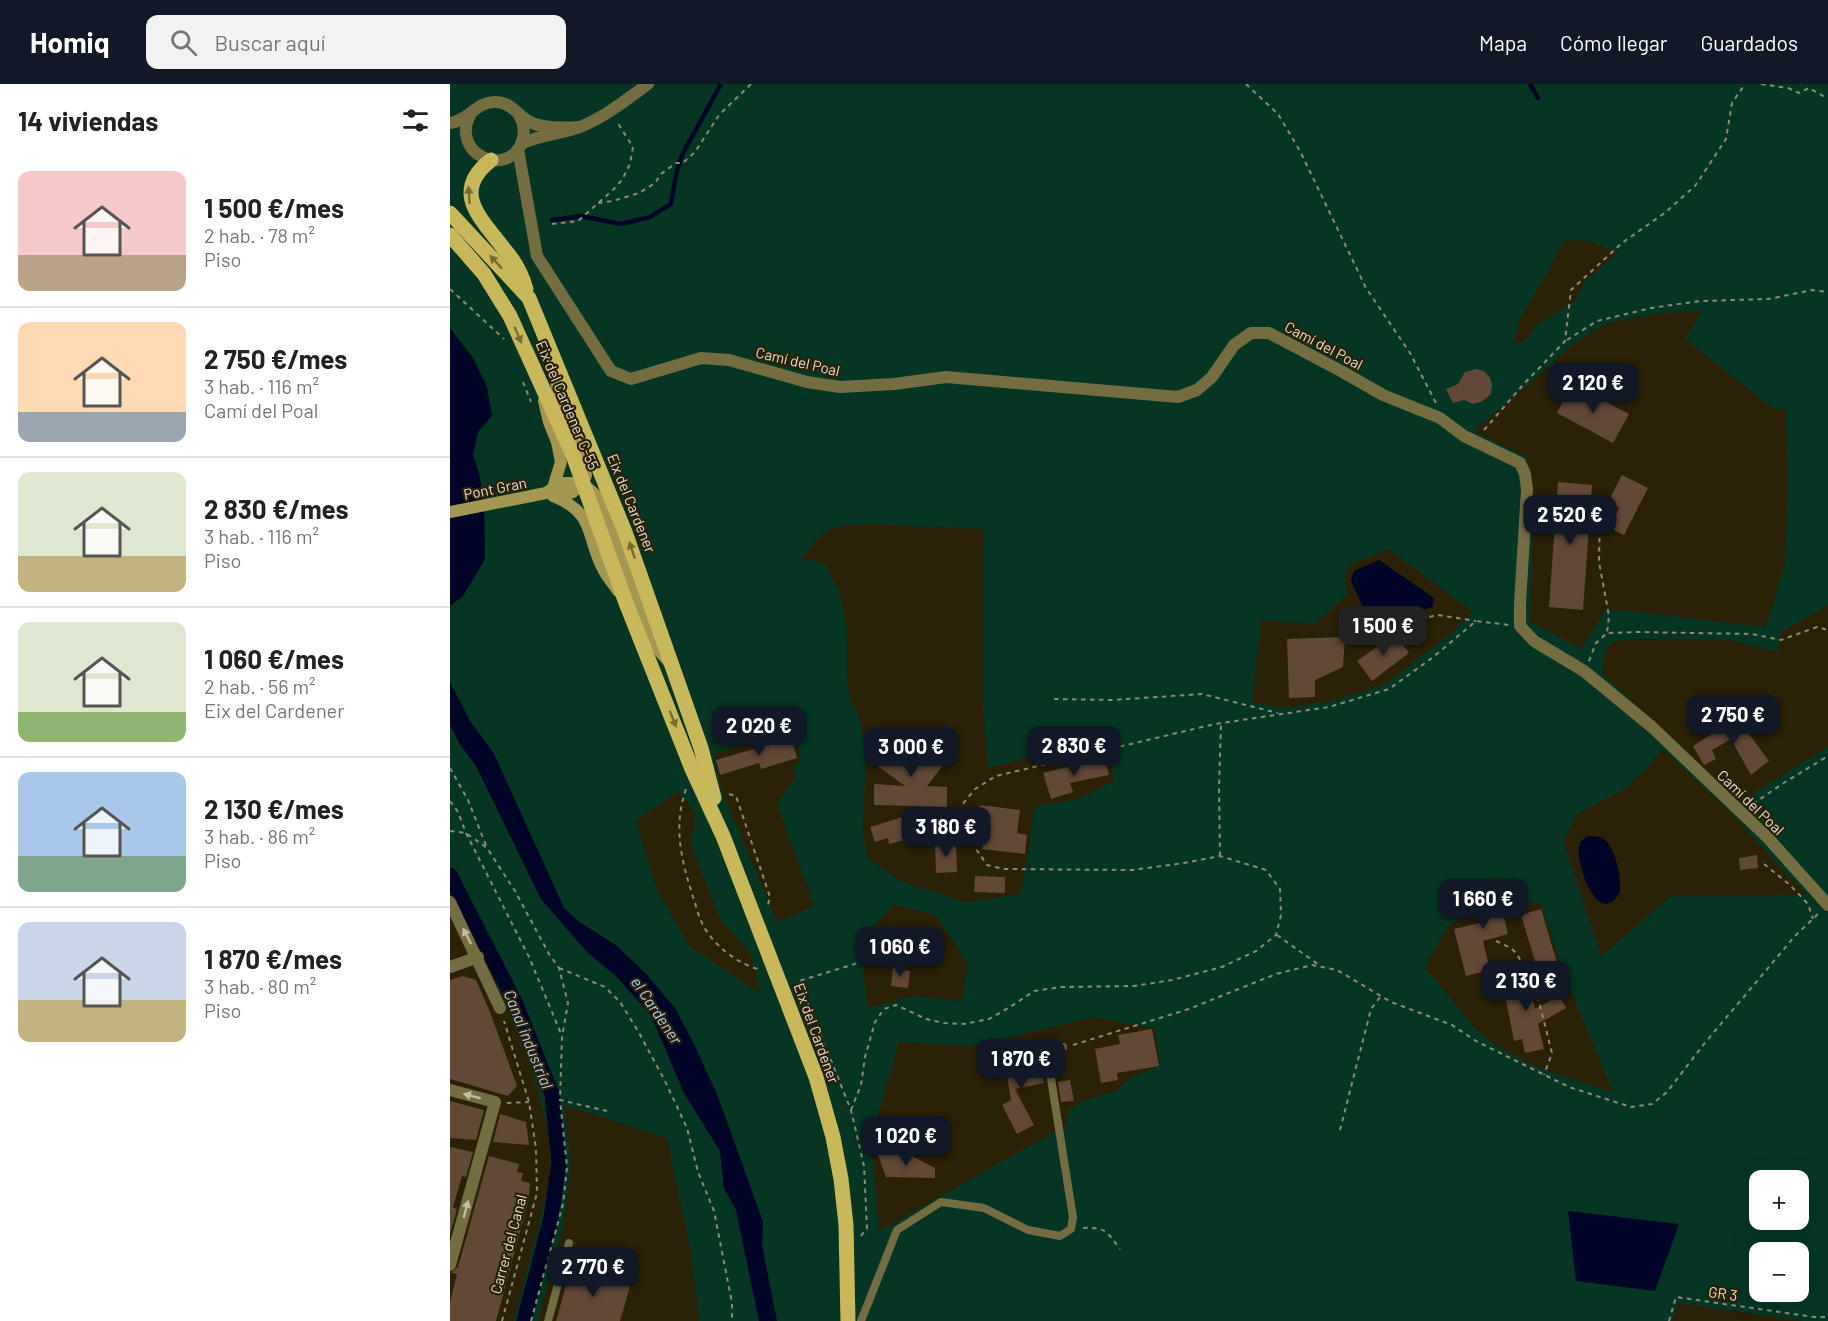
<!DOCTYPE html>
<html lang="es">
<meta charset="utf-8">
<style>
:root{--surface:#fff;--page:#f2f2f2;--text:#222;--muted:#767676;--line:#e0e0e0;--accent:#111827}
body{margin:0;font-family:Barlow,sans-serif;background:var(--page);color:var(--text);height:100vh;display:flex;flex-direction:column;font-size:22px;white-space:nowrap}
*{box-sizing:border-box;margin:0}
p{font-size:20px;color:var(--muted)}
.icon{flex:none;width:33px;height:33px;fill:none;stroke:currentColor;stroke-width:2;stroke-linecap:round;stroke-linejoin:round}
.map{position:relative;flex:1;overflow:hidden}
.side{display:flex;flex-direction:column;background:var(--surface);width:450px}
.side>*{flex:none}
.buttons{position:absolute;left:1299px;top:1086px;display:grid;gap:12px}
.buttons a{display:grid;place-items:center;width:60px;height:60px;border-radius:12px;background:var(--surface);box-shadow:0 6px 24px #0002;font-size:30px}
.price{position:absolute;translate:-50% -51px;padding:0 14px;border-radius:12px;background:var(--accent);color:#fff;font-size:20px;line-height:39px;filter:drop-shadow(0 2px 3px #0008)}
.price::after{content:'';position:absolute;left:50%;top:36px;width:18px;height:14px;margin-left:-9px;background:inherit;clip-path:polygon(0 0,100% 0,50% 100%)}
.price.on{background:#222;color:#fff}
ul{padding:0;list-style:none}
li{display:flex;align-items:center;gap:18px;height:150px;padding:0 18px}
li+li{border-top:2px solid var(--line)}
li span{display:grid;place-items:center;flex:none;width:168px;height:120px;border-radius:12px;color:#555}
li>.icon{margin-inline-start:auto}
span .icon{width:72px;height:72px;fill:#fffc;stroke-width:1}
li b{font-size:26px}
h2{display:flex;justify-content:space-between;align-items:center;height:72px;padding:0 18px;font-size:26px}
header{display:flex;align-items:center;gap:36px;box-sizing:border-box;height:84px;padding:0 30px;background:var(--accent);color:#fff}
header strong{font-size:28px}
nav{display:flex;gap:33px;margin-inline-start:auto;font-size:21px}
.search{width:420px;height:54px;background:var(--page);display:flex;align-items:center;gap:15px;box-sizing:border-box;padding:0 21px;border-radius:12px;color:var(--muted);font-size:22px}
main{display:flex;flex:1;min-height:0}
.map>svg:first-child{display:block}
</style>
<header>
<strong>Homiq</strong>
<div class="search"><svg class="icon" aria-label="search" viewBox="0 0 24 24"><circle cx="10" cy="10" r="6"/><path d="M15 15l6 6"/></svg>Buscar aquí</div>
<nav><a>Mapa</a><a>Cómo llegar</a><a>Guardados</a></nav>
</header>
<main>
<section class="side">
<h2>14 viviendas<svg class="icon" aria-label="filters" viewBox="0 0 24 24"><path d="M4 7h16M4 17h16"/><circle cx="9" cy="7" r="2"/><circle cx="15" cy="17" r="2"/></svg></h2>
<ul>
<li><span style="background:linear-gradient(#f6c9c9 70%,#b9a48a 0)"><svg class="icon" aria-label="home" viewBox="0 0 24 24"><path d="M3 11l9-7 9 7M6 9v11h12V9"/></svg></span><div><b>1 500 €/mes</b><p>2 hab. · 78 m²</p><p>Piso</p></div></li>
<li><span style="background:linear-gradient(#ffd9b3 75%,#9aa5b1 0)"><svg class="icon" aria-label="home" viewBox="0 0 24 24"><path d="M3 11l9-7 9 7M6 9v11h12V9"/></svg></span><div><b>2 750 €/mes</b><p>3 hab. · 116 m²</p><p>Camí del Poal</p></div></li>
<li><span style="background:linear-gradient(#dfe7d0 70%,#c2b280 0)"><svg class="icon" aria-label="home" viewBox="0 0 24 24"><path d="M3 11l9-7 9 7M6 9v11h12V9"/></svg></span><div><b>2 830 €/mes</b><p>3 hab. · 116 m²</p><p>Piso</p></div></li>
<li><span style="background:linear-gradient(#dfe7d0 75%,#8fb573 0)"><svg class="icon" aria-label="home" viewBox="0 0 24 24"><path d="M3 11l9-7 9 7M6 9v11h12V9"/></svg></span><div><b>1 060 €/mes</b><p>2 hab. · 56 m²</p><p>Eix del Cardener</p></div></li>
<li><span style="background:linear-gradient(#a9c7e8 70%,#7fa58c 0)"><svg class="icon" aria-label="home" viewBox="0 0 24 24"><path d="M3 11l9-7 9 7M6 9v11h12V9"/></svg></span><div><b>2 130 €/mes</b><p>3 hab. · 86 m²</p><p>Piso</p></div></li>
<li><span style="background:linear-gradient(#c9d6e8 65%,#c2b280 0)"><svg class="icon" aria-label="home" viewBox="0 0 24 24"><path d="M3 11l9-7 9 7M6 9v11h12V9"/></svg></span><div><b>1 870 €/mes</b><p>3 hab. · 80 m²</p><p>Piso</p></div></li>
</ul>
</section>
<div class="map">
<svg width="1378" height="1237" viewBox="0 0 1378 1237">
<rect width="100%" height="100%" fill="#2b2106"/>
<g fill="#053624" fill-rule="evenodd">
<path d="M0,0H1378V521L1332,548L1327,568L1282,556L1179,555L1163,558L1156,564L1152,589L1289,718L1378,663V1237H1353L1228,1219L1222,1237H327L312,1162L313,1138L268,1013L225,924L197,891L167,862L128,837L114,824L44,670L20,637L0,598V522L13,512L35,475L34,417L29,389L23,372L28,348L42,332L37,302L23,274L0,244ZM1115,156L1138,157L1168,168L1134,198L1125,217L1087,241L1075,257L1063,261L1068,239ZM1253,226L1235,255L1324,325H1336L1338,403L1335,481L1316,543L1168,526H1155L1132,565L1080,537L1084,418L1077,373L1024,347L1102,280L1119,263L1157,239L1214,229ZM420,440L533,445V621L538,684L659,652L664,697L627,716L585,722L571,810L517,818L453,798L417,774L413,747L416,675L409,631L400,616L397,588V550L391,513L376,481L363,476H351C377,442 377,442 420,440ZM938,465L1023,527L1005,546L936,600L881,617L834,624L802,618L811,536L865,540L897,510L895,492L899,481ZM345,648L351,678L344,683L345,694L327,720L364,822L327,838L272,707L263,670L322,653ZM1212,665L1279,727L1356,811L1221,812L1151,872L1113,758L1127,730L1175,705L1199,682ZM228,707L246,731L241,761L270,835L300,868L311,910L238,861L206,803L186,737ZM1042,794C1064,794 1065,801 1072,819L1078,820L1084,817L1091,821L1116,895L1163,1008C1121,995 1056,977 1026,945C1008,926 993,903 975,884L997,843L1019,829C1023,810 1018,798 1042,794ZM444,820L485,831L518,879L512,917L462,912L418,924L413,890L418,848ZM643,933L705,944L710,982L680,994L667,1006L633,1017L620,1026L615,1042L429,1147L421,1055L449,958L522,962ZM1310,1096H1348V1136H1310ZM1310,1168H1348V1208H1310Z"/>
<polygon points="0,641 11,662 26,682 91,815 138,869 166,892 201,931 234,1009 270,1067 274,1104 286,1126 309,1237 249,1237 241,1168 217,1054 114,1021 121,1085 114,1139 88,1237 64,1237 101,1093 100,1049 77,973 34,870 0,801"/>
</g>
<g fill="#000528">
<polygon points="0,244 23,274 37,303 42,332 28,348 23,371 29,389 34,417 35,475 13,512 0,522"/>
<polygon points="929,476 984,514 983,523 926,540 920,539 901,497 904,487"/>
<polygon points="0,598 20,637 44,670 114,824 128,837 167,862 197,891 225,924 245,962 268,1013 313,1138 312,1162 327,1237 309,1237 286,1126 274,1104 270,1067 234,1009 201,931 166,892 138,869 91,815 26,682 11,662 0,641"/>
<path d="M1138,752C1143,752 1148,752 1152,754C1166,762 1171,794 1170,808C1148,846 1126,781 1129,763C1130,757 1133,755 1138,752Z"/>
<polygon points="1118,1127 1229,1140 1205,1207 1126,1197"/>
</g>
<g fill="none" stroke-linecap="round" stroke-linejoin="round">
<g stroke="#000528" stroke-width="4.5">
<polyline points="1080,0 1088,14"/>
<polyline points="102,136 131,132 171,140 200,133 221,120 227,86 232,71 271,0"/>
</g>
<polyline stroke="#000528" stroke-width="15" points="0,791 65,918 102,1010 109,1078 101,1134 74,1237"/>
</g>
<g fill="#624837">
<polygon points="1026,285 1034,287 1040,294 1042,300 1041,310 1031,318 1023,320 1014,316 1003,319 996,305 1008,300 1015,288"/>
<polygon points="1122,300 1179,330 1163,359 1107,329"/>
<polygon points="1172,391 1198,404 1174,451 1159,444 1169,424 1158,418"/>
<polygon points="1108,398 1142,401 1133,526 1099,523"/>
<polygon points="945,550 959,569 922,597 907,577"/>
<polygon points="895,553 893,583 865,596 865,613 839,614 837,555"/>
<polygon points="1287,634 1319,677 1301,691 1281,655 1262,666 1266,675 1254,681 1243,662"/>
<polygon points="341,654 347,674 311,685 309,679 270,691 266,676"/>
<polygon points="426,664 504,667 477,702 497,703 497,723 424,721 424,700 455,702 426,681"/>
<polygon points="655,674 659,691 620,699 623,708 601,715 593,689"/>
<polygon points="530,721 570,726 567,749 577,751 575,770 532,765 536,738 528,737"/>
<polygon points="466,729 471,745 452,751 454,756 439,760 438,754 425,758 420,743"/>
<polygon points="506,758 507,788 486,789 485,759"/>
<polygon points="1307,771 1308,784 1290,786 1289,774"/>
<polygon points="525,792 555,793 555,809 524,808"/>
<polygon points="1057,802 1063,822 1052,825 1058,850 1033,857 1040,886 1016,892 1004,845 1034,838 1026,811"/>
<polygon points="1091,825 1108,882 1088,887 1071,831"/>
<polygon points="470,843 475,857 441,869 436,855"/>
<polygon points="1065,881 1073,916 1082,914 1085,925 1109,912 1116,924 1088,940 1094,965 1075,969 1072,955 1064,957 1050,885"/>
<polygon points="443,884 460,887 458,904 441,902"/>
<polygon points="13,892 26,896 40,928 67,1002 58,1012 0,995 0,896"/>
<polygon points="702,945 709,982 667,989 668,996 651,999 645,965 670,960 668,951"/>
<polygon points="589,973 594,999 565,1005 584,1041 567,1050 552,1021 561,1016 555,979"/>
<polygon points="620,996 624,1017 611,1018 608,998"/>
<polygon points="0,1017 34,1026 26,1056 0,1054"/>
<polygon points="50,1030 76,1038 79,1061 43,1058"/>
<polygon points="0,1063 23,1068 16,1093 12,1092 3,1123 2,1123 7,1125 0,1150"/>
<polygon points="428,1071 460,1071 485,1084 485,1094 436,1093"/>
<polygon points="39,1072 69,1080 67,1088 73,1089 71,1097 80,1099 78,1118 46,1237 0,1237 0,1218 7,1190 1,1189 8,1183"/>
<polygon points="121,1183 181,1199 170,1237 106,1237"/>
</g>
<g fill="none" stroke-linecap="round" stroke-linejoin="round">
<g stroke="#8f8873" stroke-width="2" stroke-dasharray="4.5 4.5" stroke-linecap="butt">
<polyline points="796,0 828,30 850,67 916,204 960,269 986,319"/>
<polyline points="1311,0 1338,4 1349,9 1359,4 1373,12 1378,11"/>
<polyline points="148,119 163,117 189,109 205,99 211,90 226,79 233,79 245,68 269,31 301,0"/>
<polyline points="102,140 128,137 163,106 172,96 180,80 183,63 167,38"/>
<polyline points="0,205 54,255"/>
<polyline points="1117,256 1147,237 1201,224 1250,217 1319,215 1362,206 1378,208"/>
<polyline points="73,298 81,318"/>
<polyline points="1034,346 1072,302 1115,257 1121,206 1172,159 1216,128 1245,102 1276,55 1282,19 1295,0"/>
<polyline points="1150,427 1149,478 1159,532 1157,549"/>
<polyline points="912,557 945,541 988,531 1026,537"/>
<polyline points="1139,577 1146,559 1157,549 1189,548 1302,550 1331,556 1367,543 1378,546"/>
<polyline points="604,615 662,616 752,610 828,629"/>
<polyline points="0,684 18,716 37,764"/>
<path d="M236,705C223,743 231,775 243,813C246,821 248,831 252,839C262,860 286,879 308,885"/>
<polyline points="279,710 286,712 320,813 317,824"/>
<polyline points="0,717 8,728 16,749 79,873 112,952"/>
<polyline points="1303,720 1332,700 1378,672"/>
<polyline points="0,747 16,749 37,764 65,807 99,870 109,884 118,919 112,953 110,1016"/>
<polyline points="770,772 769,705 771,639"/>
<polyline points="1314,780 1340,801 1358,820 1363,835"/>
<polyline points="827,851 869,881"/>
<polyline points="1046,857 1061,864 1067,870 1086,906 1102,969 1094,991"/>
<polyline points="109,884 155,903 170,918 188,947 215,997 237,1044 248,1088 264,1127 282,1219 282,1237"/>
<polyline points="623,961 739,925 826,890 862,881 887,886 941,918 1002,941 1026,957 1119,1003 1181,1023 1202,1020 1217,1008 1254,960 1345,852 1369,829"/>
<polyline points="57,1019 79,1018"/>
<polyline points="401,1026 411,1001 415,973 425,938 434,925 446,921 476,935 494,939 514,940 539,935 560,923 584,907 611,903 684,902 722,896 772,883 806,867 826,851 831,831 830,805 816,786 770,772 734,779 682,786 554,785 537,781 524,762 511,722 525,705 546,692 765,640 879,623 939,605 982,574 1026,537 1059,541"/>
<polyline points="890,1046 921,925 931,912"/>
<path d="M633,1144C656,1143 656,1147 670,1165"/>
<polyline points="411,1152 417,1144 414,1082 401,1026 349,897 418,876"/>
<polyline points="52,1237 87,1109 86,1065 79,1018 54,937"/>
<polyline points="81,1237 113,1120 117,1083 110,1016 157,1027"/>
<polyline points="1219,1237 1226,1213 1364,1233 1378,1233"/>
</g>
<g stroke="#756d42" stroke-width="8">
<polyline points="98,1237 119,1159"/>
<polyline points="411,1237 447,1146 491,1118 534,1124 578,1146 610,1152 621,1145 623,1133 598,976 603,965 613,963"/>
</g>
<g stroke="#756d42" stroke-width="12">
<path d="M20,31C0,71 58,95 72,58C75,48 74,39 69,31"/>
<path d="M0,39C18,37 27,17 46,18C60,18 67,30 78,37C92,45 114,44 129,43"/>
<path d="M71,60C90,50 109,51 130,43C155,33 176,16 198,0"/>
<polyline points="68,65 87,172 161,287 181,295 251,274 279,276 357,298 390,303 444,300 496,293 728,313 747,306 762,293 784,261 801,249 819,249 891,287 933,311 990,334 1014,352 1070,379 1075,390 1077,405 1070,519 1070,542 1084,557 1134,587 1202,643 1318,754 1378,821"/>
<polyline points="0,818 50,924"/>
<polyline points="0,883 28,873"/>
<polyline points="0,1006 45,1018 0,1181"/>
</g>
<g stroke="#a49751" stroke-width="12">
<polyline points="103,283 107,303 132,366 136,392 123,408 107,413"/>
<polyline points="94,317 99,338 107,358 111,378 103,404"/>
<path d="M103,412C147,430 135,452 154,487C158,494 164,501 168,507"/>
<polyline points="0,428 96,409 111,399 132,399 146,411 162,447 195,540 205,562 219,578"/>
</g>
<g stroke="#c9b85b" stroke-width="15">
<path d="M41,76C0,108 31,134 54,165C64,176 72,191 76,205"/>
<polyline points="0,129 79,214 175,448 251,664 264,714"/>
<polyline points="0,151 34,190 60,232 123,371 176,519 242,685 273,752 366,993 383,1053 391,1095 396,1141 398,1237"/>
</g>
</g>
<defs><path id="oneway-solid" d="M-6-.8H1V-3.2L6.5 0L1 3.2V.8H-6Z" transform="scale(1.5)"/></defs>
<g fill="#7a6c30">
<use href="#oneway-solid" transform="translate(19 111) rotate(-94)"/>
<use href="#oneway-solid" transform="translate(46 178) rotate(-133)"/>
<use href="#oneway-solid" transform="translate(68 251) rotate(67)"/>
<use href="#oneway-solid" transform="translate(182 466) rotate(-109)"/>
<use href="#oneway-solid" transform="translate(223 635) rotate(68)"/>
</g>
<g fill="#c2bba3">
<use href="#oneway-solid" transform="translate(17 852) rotate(-117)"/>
<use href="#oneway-solid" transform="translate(22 1012) rotate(-165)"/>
<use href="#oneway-solid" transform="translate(16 1125) rotate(-75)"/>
</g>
<g text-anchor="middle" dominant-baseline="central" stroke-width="4.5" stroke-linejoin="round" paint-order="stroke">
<g font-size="15" fill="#e3ddcd" stroke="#2b2106">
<text transform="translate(874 261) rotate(28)">Camí del Poal</text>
<text transform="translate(348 277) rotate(13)">Camí del Poal</text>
<text transform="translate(118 321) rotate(67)">Eix del Cardener C-55</text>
<text transform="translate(45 404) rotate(-11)">Pont Gran</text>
<text transform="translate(182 419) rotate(68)">Eix del Cardener</text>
<text transform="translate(1301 718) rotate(44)">Camí del Poal</text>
<text transform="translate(367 949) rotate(70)">Eix del Cardener</text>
<text transform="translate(58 1160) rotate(-75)">Carrer del Canal</text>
<text transform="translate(1273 1209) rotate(8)">GR 3</text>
</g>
<g font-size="16" font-style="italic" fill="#afcbf3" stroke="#2b2106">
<text transform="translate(207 926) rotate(56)">el Cardener</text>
<text transform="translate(79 955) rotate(68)">Canal industrial</text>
</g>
</g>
</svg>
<div class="buttons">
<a>+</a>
<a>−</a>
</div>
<b class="price" style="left:1143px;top:330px">2 120 €</b>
<b class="price" style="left:1120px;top:462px">2 520 €</b>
<b class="price on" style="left:933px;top:573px">1 500 €</b>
<b class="price" style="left:1283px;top:662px">2 750 €</b>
<b class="price" style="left:309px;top:673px">2 020 €</b>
<b class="price" style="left:624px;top:693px">2 830 €</b>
<b class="price" style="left:461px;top:694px">3 000 €</b>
<b class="price" style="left:496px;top:774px">3 180 €</b>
<b class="price" style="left:1033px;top:846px">1 660 €</b>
<b class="price" style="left:450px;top:894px">1 060 €</b>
<b class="price" style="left:1076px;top:928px">2 130 €</b>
<b class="price" style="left:571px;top:1006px">1 870 €</b>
<b class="price" style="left:456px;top:1083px">1 020 €</b>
<b class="price" style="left:143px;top:1214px">2 770 €</b>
</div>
</main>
